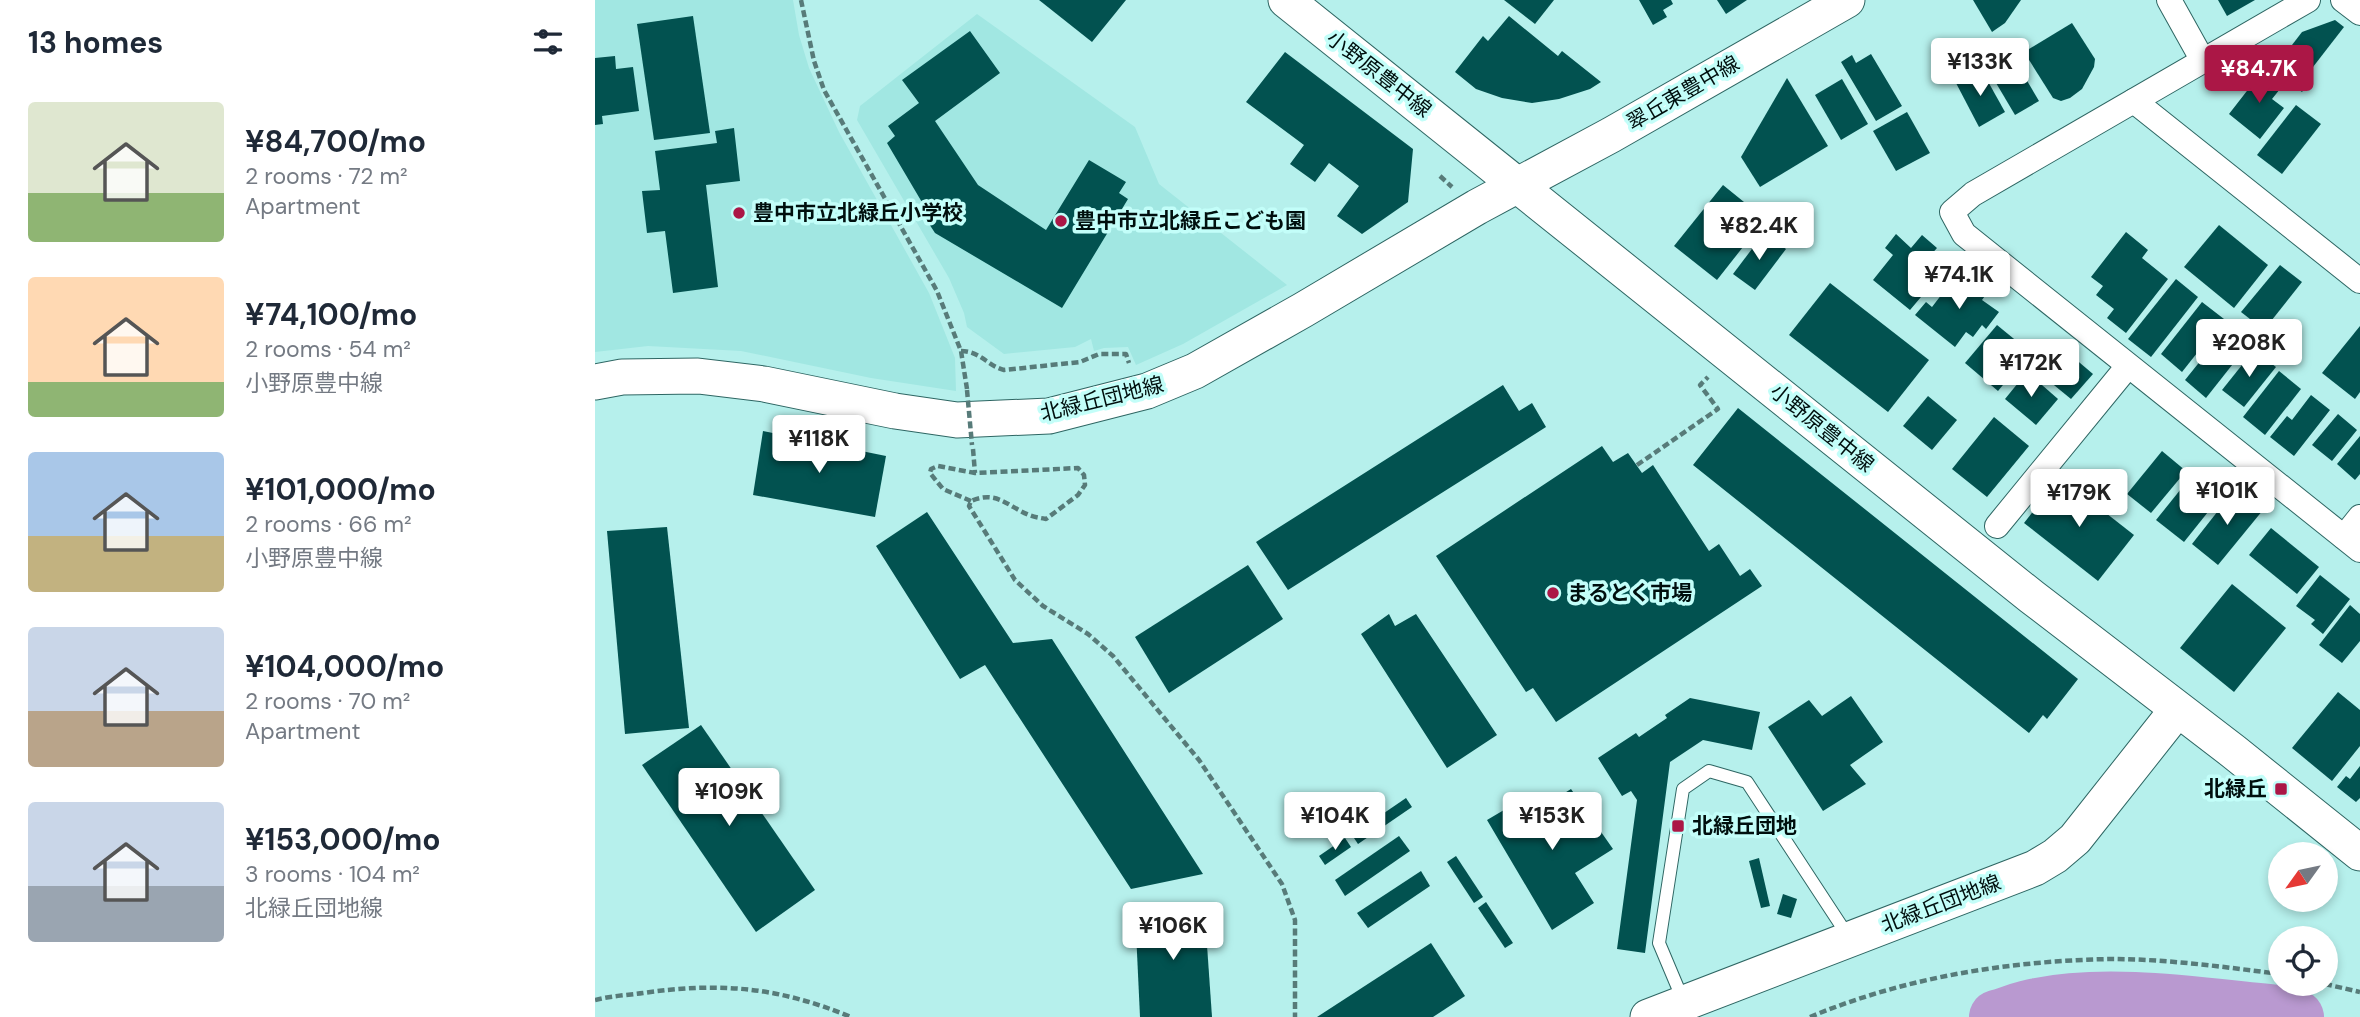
<!DOCTYPE html>
<meta charset="utf-8">
<style>
:root{--surface:#fff;--page:#f2f2f3;--text:#1f2937;--muted:#747a83;--accent:#ab1746}
body{margin:0;font-family:"DM Sans","Noto Sans JP",sans-serif;background:var(--page);color:var(--text);height:100vh;display:flex;flex-direction:column;font-size:26px;white-space:nowrap}
*{box-sizing:border-box;margin:0}
p{font-size:23px;color:var(--muted)}
.icon{flex:none;width:38px;height:38px;fill:none;stroke:currentColor;stroke-width:2;stroke-linecap:round;stroke-linejoin:round}
.map{position:relative;flex:1;overflow:hidden}
.side{display:flex;flex-direction:column;background:var(--surface);width:595px}
.side>*{flex:none}
.needle{width:46px;rotate:237deg}
.tools{position:absolute;left:1673px;top:842px;display:grid;gap:14px}
.tools a{display:grid;place-items:center;width:70px;height:70px;border-radius:50%;background:var(--surface);box-shadow:0 4px 10px #0003;font-size:35px}
.price{position:absolute;translate:-50% -60px;padding:0 16px;border-radius:7px;background:#fff;color:#222;font-size:23px;line-height:46px;filter:drop-shadow(0 2px 4px #0008)}
.price::after{content:'';position:absolute;left:50%;top:42px;width:21px;height:16px;margin-left:-10px;background:inherit;clip-path:polygon(0 0,100% 0,50% 100%)}
.price.selected{background:var(--accent);color:#fff}
ul{padding:0;list-style:none}
li{display:flex;align-items:center;gap:21px;height:175px;padding:0 28px}
li span{display:grid;place-items:center;flex:none;width:196px;height:140px;border-radius:7px;color:#555}
li>.icon{margin-inline-start:auto}
span .icon{width:84px;height:84px;fill:#fffc;stroke-width:1}
li b{font-size:30px}
h2{display:flex;justify-content:space-between;align-items:center;height:84px;padding:0 28px;font-size:30px}
main{display:flex;flex:1;min-height:0}
.map>svg:first-child{display:block}
</style>
<main>
<section class="side">
<h2>13 homes<svg class="icon" aria-label="filters" viewBox="0 0 24 24"><path d="M4 7h16M4 17h16"/><circle cx="9" cy="7" r="2"/><circle cx="15" cy="17" r="2"/></svg></h2>
<ul>
<li><span style="background:linear-gradient(#dfe7d0 65%,#8fb573 0)"><svg class="icon" aria-label="home" viewBox="0 0 24 24"><path d="M3 11l9-7 9 7M6 9v11h12V9"/></svg></span><div><b>¥84,700/mo</b><p>2 rooms · 72 m²</p><p>Apartment</p></div></li>
<li><span style="background:linear-gradient(#ffd9b3 75%,#8fb573 0)"><svg class="icon" aria-label="home" viewBox="0 0 24 24"><path d="M3 11l9-7 9 7M6 9v11h12V9"/></svg></span><div><b>¥74,100/mo</b><p>2 rooms · 54 m²</p><p>小野原豊中線</p></div></li>
<li><span style="background:linear-gradient(#a9c7e8 60%,#c2b280 0)"><svg class="icon" aria-label="home" viewBox="0 0 24 24"><path d="M3 11l9-7 9 7M6 9v11h12V9"/></svg></span><div><b>¥101,000/mo</b><p>2 rooms · 66 m²</p><p>小野原豊中線</p></div></li>
<li><span style="background:linear-gradient(#c9d6e8 60%,#b9a48a 0)"><svg class="icon" aria-label="home" viewBox="0 0 24 24"><path d="M3 11l9-7 9 7M6 9v11h12V9"/></svg></span><div><b>¥104,000/mo</b><p>2 rooms · 70 m²</p><p>Apartment</p></div></li>
<li><span style="background:linear-gradient(#c9d6e8 60%,#9aa5b1 0)"><svg class="icon" aria-label="home" viewBox="0 0 24 24"><path d="M3 11l9-7 9 7M6 9v11h12V9"/></svg></span><div><b>¥153,000/mo</b><p>3 rooms · 104 m²</p><p>北緑丘団地線</p></div></li>
</ul>
</section>
<div class="map">
<svg width="1765" height="1017" viewBox="0 0 1765 1017">
<rect width="100%" height="100%" fill="#b6f0ec"/>
<g fill="#a1e7e2">
<polygon points="0,0 198,0 204,35 214,68 244,132 334,293 360,358 361,391 276,378 146,351 53,346 0,352"/>
<polygon points="382,14 540,127 564,184 692,285 588,344 541,365 533,347 509,348 499,351 496,339 480,347 409,354 372,327 369,313 354,278 262,120 265,106"/>
</g>
<g fill="none" stroke-linecap="round" stroke-linejoin="round">
<path stroke="#b999d0" stroke-width="54" d="M1401,1017C1415,1013 1429,1007 1442,1005C1516,990 1608,1005 1683,1012L1702,1017"/>
</g>
<g fill="#025250">
<polygon points="444,0 531,0 497,42"/>
<polygon points="909,0 959,0 940,24"/>
<polygon points="1044,0 1076,0 1078,4 1068,10 1072,17 1058,25"/>
<polygon points="1122,0 1152,0 1131,14"/>
<polygon points="1378,0 1426,0 1410,23 1397,32"/>
<polygon points="1623,0 1660,0 1632,16"/>
<polygon points="98,16 115,133 59,140 42,24"/>
<polygon points="914,16 963,56 967,51 1006,82 995,89 964,99 937,103 907,98 881,89 860,72 888,36 893,41"/>
<polygon points="1740,20 1749,27 1711,76 1687,58 1707,32"/>
<polygon points="1477,23 1500,59 1499,67 1487,89 1475,98 1466,101 1458,98 1429,52"/>
<polygon points="375,31 405,73 340,121 383,185 451,230 494,160 531,182 524,193 533,199 467,308 340,233 323,207 328,204 292,143 300,136 293,126 324,103 307,80"/>
<polygon points="1375,51 1382,65 1356,79 1348,65"/>
<polygon points="690,52 818,149 813,202 767,234 742,216 764,186 734,163 720,182 695,164 709,145 651,102"/>
<polygon points="1415,52 1444,101 1420,115 1391,66"/>
<polygon points="1276,54 1307,106 1281,121 1246,62 1257,55 1261,63"/>
<polygon points="20,56 21,69 38,67 44,111 7,116 8,124 0,125 0,58"/>
<polygon points="1386,69 1410,112 1384,127 1361,83"/>
<polygon points="1669,69 1689,84 1677,99 1689,108 1665,139 1634,114"/>
<polygon points="1695,71 1712,85 1707,92 1689,78"/>
<polygon points="1192,78 1233,146 1165,187 1146,157"/>
<polygon points="1247,79 1273,124 1246,140 1220,95"/>
<polygon points="1701,105 1726,124 1687,174 1662,155"/>
<polygon points="1312,112 1335,153 1301,171 1278,131"/>
<polygon points="139,128 145,181 111,185 123,287 78,293 70,231 52,233 47,191 65,190 60,151 122,143 120,131"/>
<polygon points="1128,185 1170,219 1122,280 1079,246"/>
<polygon points="1624,225 1673,265 1639,308 1589,267"/>
<polygon points="1531,232 1553,250 1547,258 1573,279 1531,333 1512,318 1519,309 1501,295 1508,286 1496,277"/>
<polygon points="1169,233 1191,249 1160,290 1138,274"/>
<polygon points="1301,234 1316,248 1327,235 1342,248 1333,258 1341,265 1319,292 1326,297 1315,310 1278,280 1298,255 1290,248"/>
<polygon points="1685,265 1707,282 1669,330 1646,312"/>
<polygon points="1376,274 1395,289 1387,300 1404,312 1391,329 1387,325 1378,337 1371,332 1360,347 1320,315 1331,302 1337,307 1357,281 1366,287"/>
<polygon points="1581,279 1603,297 1556,357 1533,339"/>
<polygon points="1235,283 1334,360 1293,412 1194,335"/>
<polygon points="1607,302 1629,319 1587,372 1566,354"/>
<polygon points="1639,319 1660,336 1611,398 1590,380"/>
<polygon points="1402,325 1435,352 1403,391 1370,363"/>
<polygon points="1765,326 1765,392 1760,399 1727,373"/>
<polygon points="1465,346 1498,374 1476,399 1443,372"/>
<polygon points="1659,350 1681,367 1649,407 1627,390"/>
<polygon points="1684,371 1706,389 1670,435 1648,417"/>
<polygon points="1432,372 1463,399 1441,425 1410,399"/>
<polygon points="908,385 924,411 937,403 951,427 693,590 661,542"/>
<polygon points="1716,395 1735,410 1699,456 1675,437 1692,416 1697,420"/>
<polygon points="1333,396 1362,420 1337,450 1308,426"/>
<polygon points="1143,408 1483,679 1452,719 1448,715 1434,733 1098,465"/>
<polygon points="1743,414 1762,430 1737,461 1717,445"/>
<polygon points="1399,417 1434,446 1392,497 1357,469"/>
<polygon points="168,431 291,456 280,517 158,495"/>
<polygon points="1765,436 1765,474 1760,480 1742,464"/>
<polygon points="1007,446 1018,462 1033,453 1047,473 1058,465 1114,551 1124,544 1145,576 1155,569 1167,586 961,722 938,688 931,692 841,556"/>
<polygon points="1567,451 1591,471 1556,513 1532,494"/>
<polygon points="1598,474 1625,497 1589,542 1561,520"/>
<polygon points="1465,477 1539,535 1503,581 1429,523"/>
<polygon points="1641,488 1668,510 1623,565 1597,544"/>
<polygon points="332,512 418,643 457,639 608,874 536,889 390,665 365,679 281,546"/>
<polygon points="72,527 94,728 30,734 12,531"/>
<polygon points="1676,528 1724,567 1702,594 1654,555"/>
<polygon points="653,565 688,619 574,693 540,637"/>
<polygon points="1725,575 1755,599 1728,634 1716,624 1720,620 1701,606"/>
<polygon points="1637,584 1691,628 1639,692 1585,648"/>
<polygon points="1755,605 1765,614 1765,641 1747,663 1724,645"/>
<polygon points="794,614 800,626 821,614 902,735 852,768 766,634"/>
<polygon points="1743,692 1765,710 1765,746 1737,781 1697,748"/>
<polygon points="1256,696 1288,742 1255,765 1271,784 1228,811 1173,727 1214,700 1227,716"/>
<polygon points="1095,698 1165,712 1157,750 1108,740 1075,762 1050,953 1022,949 1042,800 1036,791 1027,796 1003,758 1041,733 1044,737 1072,718 1070,715"/>
<polygon points="106,725 220,890 161,932 47,765"/>
<polygon points="1765,766 1765,798 1761,802 1742,787 1751,776 1755,779"/>
<polygon points="976,789 1018,849 980,873 999,903 957,930 892,820 931,797 939,812"/>
<polygon points="811,798 817,807 763,844 757,835"/>
<polygon points="804,836 815,851 750,896 740,880"/>
<polygon points="750,838 756,847 730,865 724,856"/>
<polygon points="861,856 888,897 879,903 852,862"/>
<polygon points="1164,858 1175,906 1166,908 1154,861"/>
<polygon points="826,871 835,886 773,928 762,913"/>
<polygon points="1188,894 1202,899 1196,918 1182,914"/>
<polygon points="609,902 617,1017 545,1017 540,910"/>
<polygon points="891,902 918,943 910,948 883,908"/>
<polygon points="836,943 870,996 838,1017 722,1017"/>
</g>
<g fill="none" stroke-linecap="round" stroke-linejoin="round">
<g stroke="#2e6663" stroke-width="14">
<polyline id="lane" points="1088,1000 1064,943 1088,789 1114,771 1152,782 1253,936"/>
</g>
<g stroke="#2e6663" stroke-width="26">
<g id="street">
<polyline points="1574,0 1608,61"/>
<polyline points="1713,0 1378,194 1357,212 1369,234 1765,550"/>
<polyline points="1748,0 1765,13"/>
<polyline points="1539,101 1765,281"/>
<polyline points="1402,526 1533,366"/>
<polyline points="1749,537 1765,517"/>
</g>
</g>
<g stroke="#2e6663" stroke-width="37">
<g id="secondary">
<polyline points="691,0 1437,597 1639,752 1765,853"/>
<polyline points="0,382 27,377 103,376 169,384 300,411 362,420 454,416 552,391 600,371 708,310 882,207 1016,135 1252,0"/>
<polyline points="1053,1017 1440,868 1460,856 1480,839 1582,710"/>
</g>
</g>
<g stroke="#577b79" stroke-width="4.5" stroke-dasharray="7 3.5" stroke-linecap="butt">
<polyline points="206,0 219,61 229,90 342,291 366,351 372,389"/>
<polyline points="845,176 857,187"/>
<path d="M366,351C385,351 393,366 409,370L485,362L504,354H531L534,363"/>
<polyline points="378,449 380,473"/>
<polyline points="1042,465 1123,409 1105,385 1113,377"/>
<path d="M376,501L348,489L335,473L336,469L343,466L380,473L483,468L489,475L490,485L483,495L451,519C445,518 439,517 434,515C412,506 402,490 376,501L374,506L420,580L448,606L493,634L518,656L604,760L687,884L700,920V1017"/>
<polyline points="1730,984 1765,992"/>
<path d="M0,1000C15,996 33,995 48,993C126,982 183,987 256,1017"/>
<path d="M1215,1017C1311,977 1413,961 1516,959C1572,959 1629,967 1685,974"/>
</g>
<use href="#lane" stroke="#fff" stroke-width="12"/>
<use href="#street" stroke="#fff" stroke-width="24"/>
<use href="#secondary" stroke="#fff" stroke-width="35"/>
<polyline stroke="#577b79" stroke-width="4.5" stroke-dasharray="7 3.5" stroke-linecap="butt" points="372,390 377,445"/>
</g>
<g fill="#ab1746" stroke="#c3fef9" stroke-width="2.5">
<circle cx="144" cy="213" r="7"/>
<circle cx="466" cy="221" r="7"/>
<circle cx="958" cy="593" r="7"/>
<rect x="1679" y="782" width="14" height="14" rx="3.5"/>
<rect x="1076" y="819" width="14" height="14" rx="3.5"/>
</g>
<g text-anchor="middle" dominant-baseline="central" stroke-width="7" stroke-linejoin="round" paint-order="stroke">
<g font-size="21" fill="#000f0e" stroke="#c3fef9">
<text transform="translate(784 74) rotate(38)">小野原豊中線</text>
<text transform="translate(1088 93) rotate(-30)">翠丘東豊中線</text>
<text transform="translate(507 399) rotate(-14)">北緑丘団地線</text>
<text transform="translate(1227 428) rotate(39)">小野原豊中線</text>
<text transform="translate(1346 904) rotate(-21)">北緑丘団地線</text>
</g>
<g font-size="21" font-weight="bold" fill="#000f0e" stroke="#c3fef9" text-anchor="start">
<text x="158" y="213">豊中市立北緑丘小学校</text>
<text x="480" y="221">豊中市立北緑丘こども園</text>
<text x="972" y="593">まるとく市場</text>
<text x="1672" y="789" text-anchor="end">北緑丘</text>
<text x="1097" y="826">北緑丘団地</text>
</g>
</g>
</svg>
<div class="tools">
<a><svg class="needle" viewBox="-14 -14 28 28"><path d="M0-13l5 13h-10z" fill="#e53935"/><path d="M0 13l5-13h-10z" fill="#747a83"/></svg></a>
<a><svg class="icon" aria-label="locate" viewBox="0 0 24 24"><circle cx="12" cy="12" r="6"/><path d="M12 2v4M12 18v4M2 12h4M18 12h4"/></svg></a>
</div>
<b class="price" style="left:1385px;top:98px">¥133K</b>
<b class="price selected" style="left:1664px;top:105px">¥84.7K</b>
<b class="price" style="left:1164px;top:262px">¥82.4K</b>
<b class="price" style="left:1364px;top:311px">¥74.1K</b>
<b class="price" style="left:1654px;top:379px">¥208K</b>
<b class="price" style="left:1436px;top:399px">¥172K</b>
<b class="price" style="left:224px;top:475px">¥118K</b>
<b class="price" style="left:1632px;top:527px">¥101K</b>
<b class="price" style="left:1484px;top:529px">¥179K</b>
<b class="price" style="left:134px;top:828px">¥109K</b>
<b class="price" style="left:740px;top:852px">¥104K</b>
<b class="price" style="left:957px;top:852px">¥153K</b>
<b class="price" style="left:578px;top:962px">¥106K</b>
</div>
</main>
